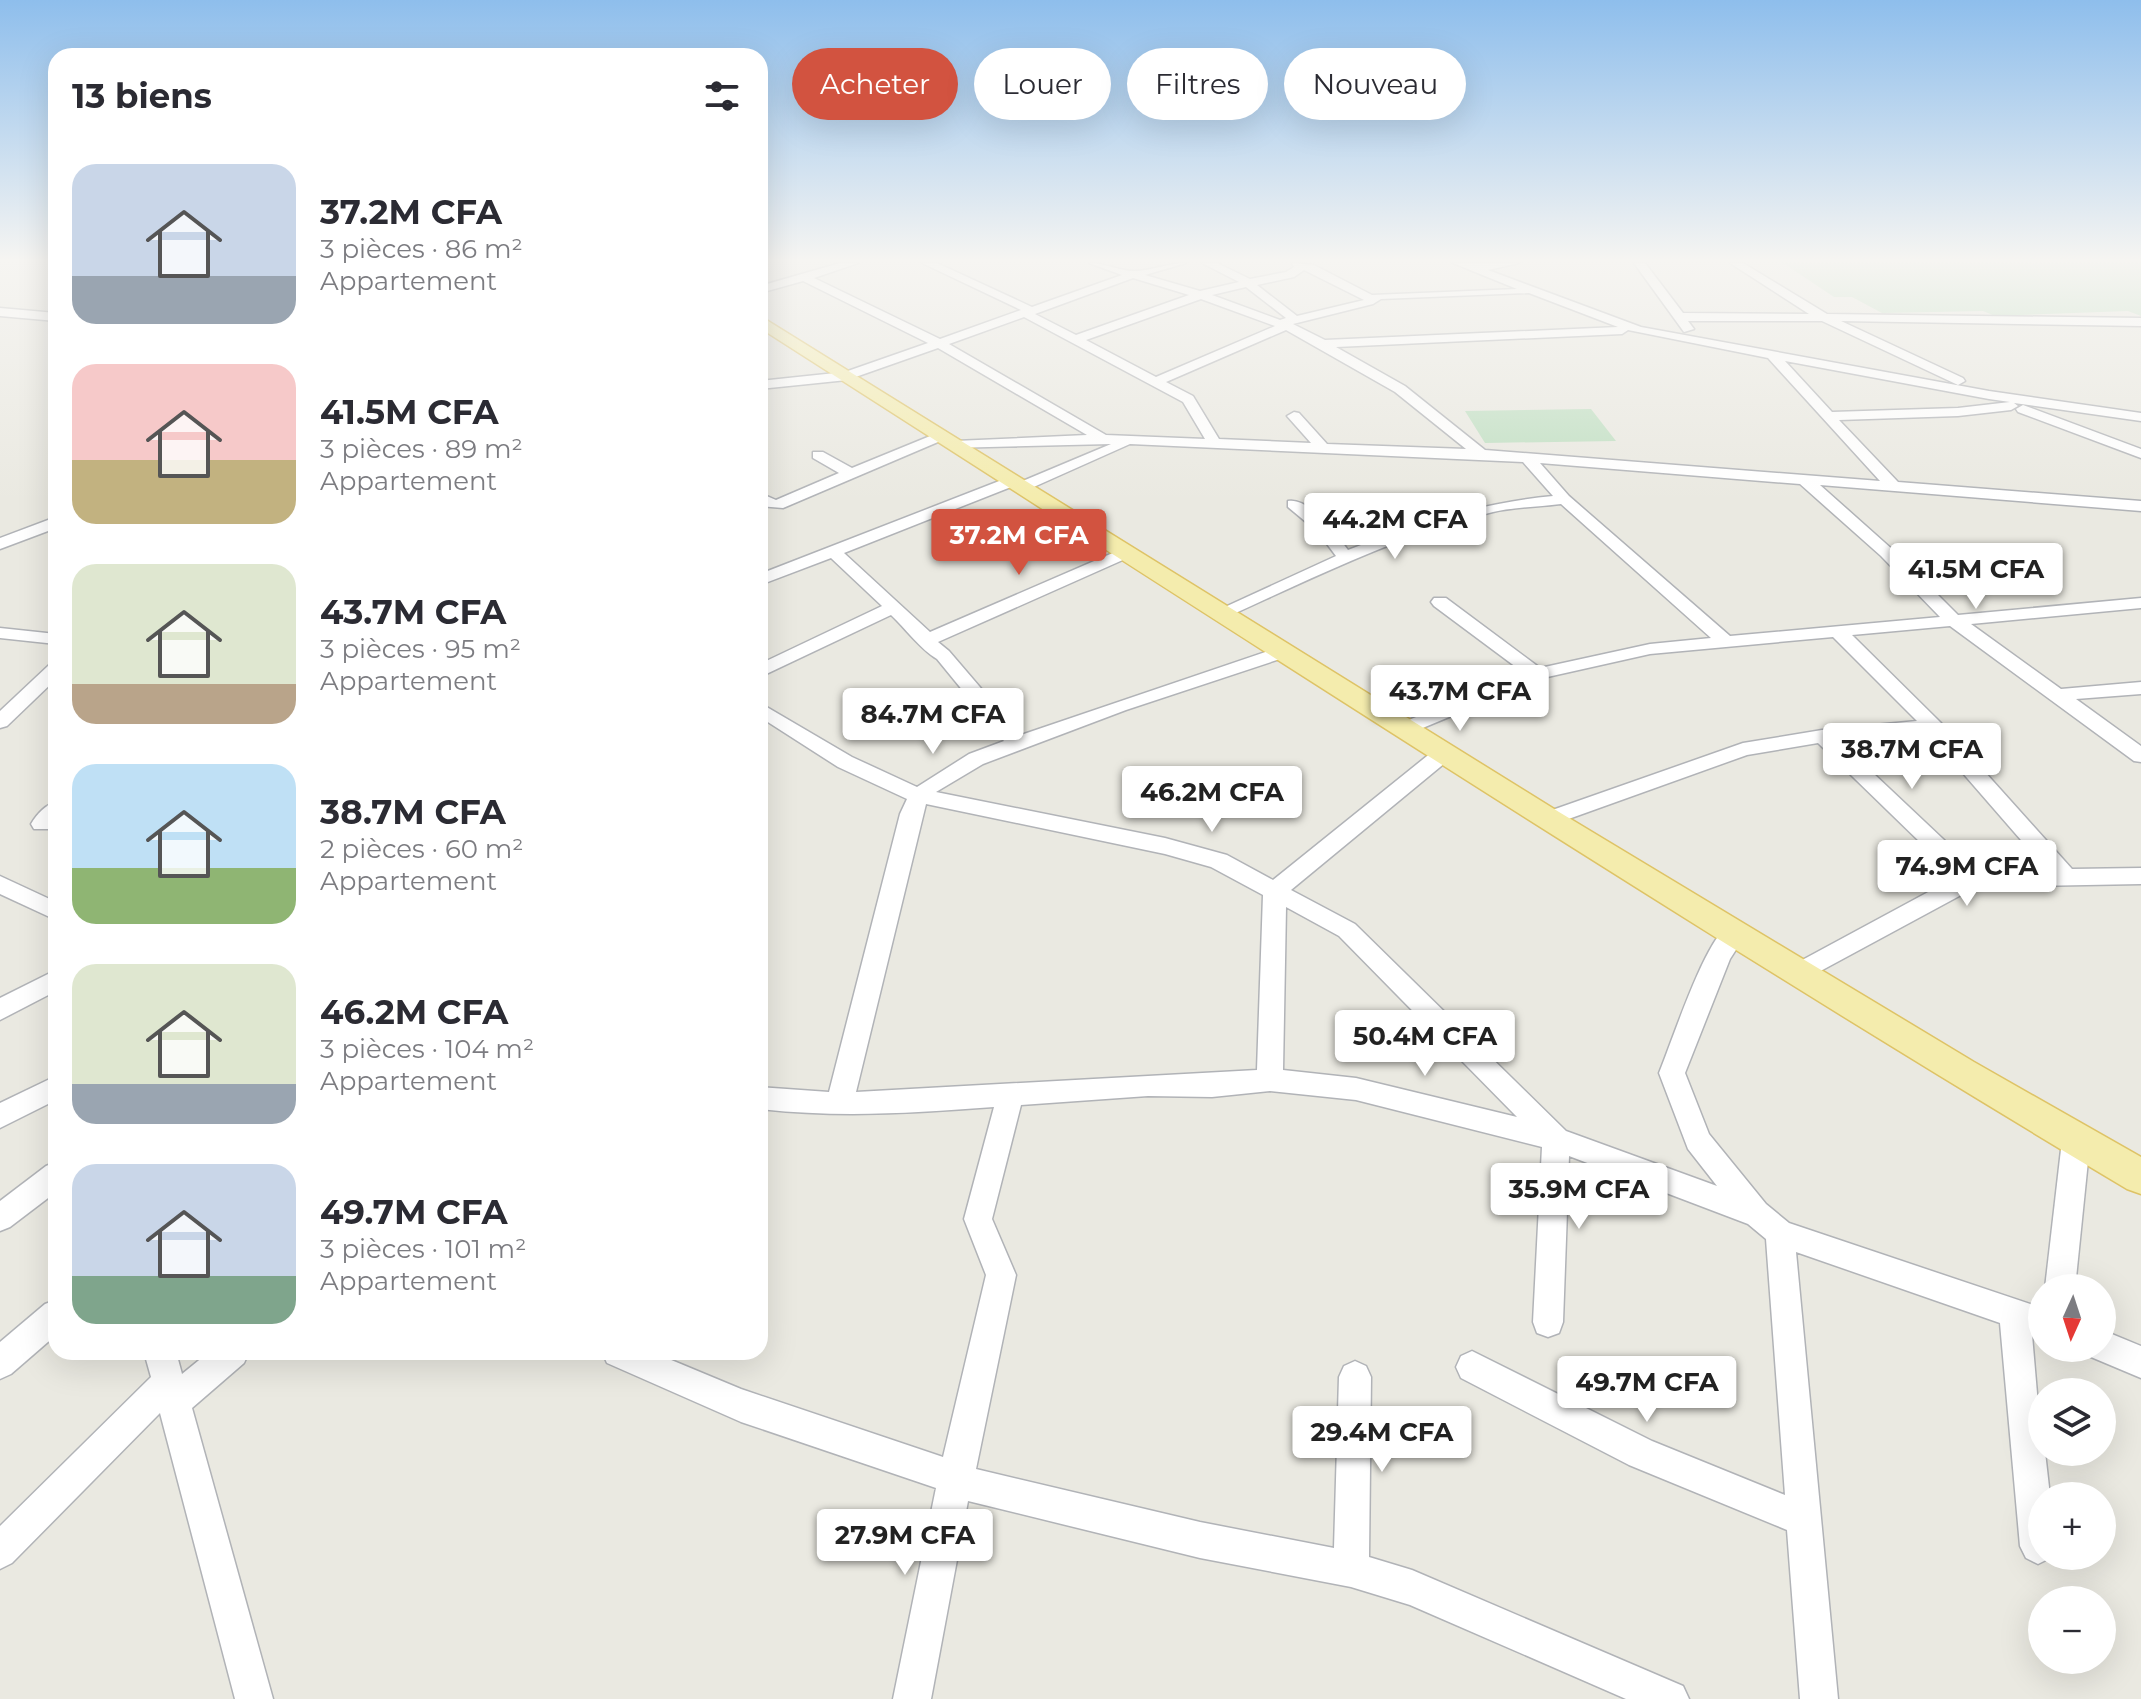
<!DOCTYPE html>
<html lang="fr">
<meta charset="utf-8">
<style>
:root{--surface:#fff;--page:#f7f7f7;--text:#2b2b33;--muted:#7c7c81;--accent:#d25340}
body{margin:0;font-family:Montserrat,sans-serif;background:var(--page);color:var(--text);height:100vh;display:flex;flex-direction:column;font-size:30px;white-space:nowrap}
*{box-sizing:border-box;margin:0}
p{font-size:26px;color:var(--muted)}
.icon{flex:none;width:44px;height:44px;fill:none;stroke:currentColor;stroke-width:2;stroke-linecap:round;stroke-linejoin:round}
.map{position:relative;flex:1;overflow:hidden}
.drawer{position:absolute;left:48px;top:48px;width:720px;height:1312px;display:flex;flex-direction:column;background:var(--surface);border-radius:24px;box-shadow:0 8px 32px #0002}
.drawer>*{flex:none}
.top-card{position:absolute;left:792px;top:48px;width:760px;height:72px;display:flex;gap:16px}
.needle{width:52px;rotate:183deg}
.fabs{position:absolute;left:2028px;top:1274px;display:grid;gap:16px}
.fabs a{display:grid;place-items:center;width:88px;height:88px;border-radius:50%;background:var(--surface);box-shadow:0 8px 32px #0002;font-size:40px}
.price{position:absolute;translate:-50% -68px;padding:0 18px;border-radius:8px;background:#fff;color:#222;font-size:26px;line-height:52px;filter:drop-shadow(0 2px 4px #0008)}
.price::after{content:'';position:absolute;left:50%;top:48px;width:24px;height:18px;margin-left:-12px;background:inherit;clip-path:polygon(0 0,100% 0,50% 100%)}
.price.selected{background:var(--accent);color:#fff}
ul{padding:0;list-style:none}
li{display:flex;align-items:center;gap:24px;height:200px;padding:0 24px}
li span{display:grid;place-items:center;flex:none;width:224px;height:160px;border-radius:24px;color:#555}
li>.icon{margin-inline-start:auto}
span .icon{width:96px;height:96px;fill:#fffc;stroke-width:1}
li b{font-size:34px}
h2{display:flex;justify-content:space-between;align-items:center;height:96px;padding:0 24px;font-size:34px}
.chip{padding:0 28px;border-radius:36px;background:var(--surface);box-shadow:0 8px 32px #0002;font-size:28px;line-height:72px}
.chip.selected{background:var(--accent);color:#fff}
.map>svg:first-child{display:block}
</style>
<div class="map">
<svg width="2141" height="1699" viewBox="0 0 2141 1699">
<rect width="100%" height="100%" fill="#eae9e1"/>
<g fill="#c0dfc2">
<polygon points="1783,263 2141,263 2141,316 2128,311 1995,316 1983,311 1882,313 1852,297 1834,297"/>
<polygon points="1591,409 1616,441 1485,443 1465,411"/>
</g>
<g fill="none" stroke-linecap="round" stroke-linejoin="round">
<g stroke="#b1b3b7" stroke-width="3">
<g id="minor">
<path d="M840,263H858L814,278L940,339L1021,310L922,263H937L1032,307L1122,275L1089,263C1105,263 1120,271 1134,271C1151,271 1168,263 1186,263L1145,275L1200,291L1239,282L1202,263H1217L1250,279L1286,272L1294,267L1292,263L1314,265L1372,295L1517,289L1453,263H1519L1488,270L1641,327L1989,391L2141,413V421L2014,403L2018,406L2011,410L1958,416L1839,420L1898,482L2141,501V511L1820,485L1893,550L1958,615L2141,598V608L1971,624L2061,689L2141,682V694L2076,699L2141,746V762L2134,761L1950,626L1852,635L1940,722L2072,869L2141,868V884L1976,887L1802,981L1793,979L1790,972L1793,965L1956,877L1818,743L1747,755L1549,826L1541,824L1538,819L1541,814L1743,743L1822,730L1917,721L1833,637L1650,654L1543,678L1413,732H1399L1396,728L1399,724L1524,673L1434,606L1431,602L1434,598H1446L1540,668L1650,644L1711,638L1561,504C1538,507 1515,507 1493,512C1401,534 1315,577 1229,616H1217L1214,612L1336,556L1318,532L1288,507V501C1309,497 1337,535 1348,550C1415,524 1481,503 1553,496L1523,462L1130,444L1027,490H1017L1016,485L844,553L930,632L1122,549H1134V555L938,642L949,651L1021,735L1280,647L1286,646L1295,651L1292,655L1126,710L983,764L936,792L1165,838L1227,855L1273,880L1437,748H1451L1454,753L1451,758L1291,890L1355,924L1566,1131L1717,1186L1688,1149L1659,1073C1673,1039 1702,948 1727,926C1732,921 1738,923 1744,925L1748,931L1730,959L1685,1073L1709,1134L1766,1204L1789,1223L2042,1308V1338L2032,1335L2042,1452H2045L2050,1496H2042V1556H2051L2050,1558L2038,1564L2026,1558L2020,1546L2000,1323L1796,1252L1838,1699H1800L1787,1530L1629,1465L1461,1378L1456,1367L1461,1356L1472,1351L1652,1441L1785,1495L1766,1239L1748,1224L1569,1156L1563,1322L1559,1333L1548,1337L1537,1333L1533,1322L1542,1147L1356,1100L1270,1091L1212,1097L1148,1096L1021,1105L992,1219L1016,1275L976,1469L1200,1522L1334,1548L1339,1377L1344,1366L1355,1361L1366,1366L1371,1377L1369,1557L1412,1570L1683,1686L1689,1699H1626L1410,1605L1351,1587L1200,1558L968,1501L931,1699H893L936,1488L741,1422L607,1363L602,1352H652L741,1389L943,1457L986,1275L964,1219L994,1107C915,1113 839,1118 760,1109V1087L829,1092L900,814L907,799L838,767L760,717V703L852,757L917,787L969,754L1004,741L937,659C921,650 905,628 891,615L760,677V664L882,606L831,558L760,585V574L1007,478H1017L1018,483L1111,444L950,448V442L955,441L1087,435L938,348L847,380L760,389V381L845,372L928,343L803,281L760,293V286ZM1304,270L1364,300L1297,316L1257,285L1294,277ZM1133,278L1189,295L1076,335L1035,314ZM1246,287L1286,318L1280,320L1212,295ZM1529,293L1618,327L1325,340L1293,324L1373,304L1381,299ZM1201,299L1275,326L1156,377L1086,340ZM1024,317L1183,402L1205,439L1106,435L949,344ZM1286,330L1395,392L1466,449L1327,444L1299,413L1294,412L1287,416L1311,443L1219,439L1193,396L1166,382ZM1628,330L1768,358L1880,481L1485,450L1405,386L1336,347L1622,334ZM1785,361L1989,399L2010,402L1958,408L1832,412ZM1540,463L1800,484L1881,556L1940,617L1730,636L1569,496ZM1928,733L2047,870L1977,871L1839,741ZM926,804L1165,854L1211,867L1263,895L1257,1070L856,1092ZM1286,907L1339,936L1517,1117L1356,1078L1283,1070Z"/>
<polygon points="1634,263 1645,263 1683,313 1809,314 1730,263 1743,263 1827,314 2141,318 2141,326 1841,321 1963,378 1965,381 1958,385 1822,321 1688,321 1694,329 1684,332"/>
<polygon points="0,308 56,313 56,321 0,316"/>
<polygon points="2023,405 2141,449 2141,458 2018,412 2016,409"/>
<polygon points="940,432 945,433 945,439 783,508 760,506 760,493 776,500 839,473 813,458 813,452 823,452 852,468"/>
<polygon points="56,517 56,528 0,549 0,538"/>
<polygon points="0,628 56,634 56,644 0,638"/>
<polygon points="56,663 56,679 7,726 0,728 0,711 49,665"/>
<path d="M56,802V822L50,829H34L31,824C37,814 45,805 56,802Z"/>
<polygon points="0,876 56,902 56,920 0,894"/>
<polygon points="56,970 56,991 0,1020 0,998"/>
<polygon points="56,1076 56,1100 0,1128 0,1103"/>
<polygon points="2076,1129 2086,1133 2090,1141 2075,1288 2045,1288 2062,1141 2066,1133"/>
<polygon points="56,1162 56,1192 10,1227 0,1231 0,1201 46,1166"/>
<polygon points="56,1300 56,1335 11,1374 0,1379 0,1342 45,1304"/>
<polygon points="2102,1330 2141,1346 2141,1378 2091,1357 2087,1348 2102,1348"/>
<polygon points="144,1352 176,1352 182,1374 209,1352 249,1352 244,1363 192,1408 273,1699 235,1699 160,1413 12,1563 0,1569 0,1526 151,1377"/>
</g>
</g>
<g stroke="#dec366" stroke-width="3">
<path id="major" d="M760,316L1559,812L1974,1062L2141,1157V1194L2127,1189C1665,913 1214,618 760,328Z"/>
</g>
<use href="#minor" fill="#fff" fill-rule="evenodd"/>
<use href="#major" fill="#f4ecad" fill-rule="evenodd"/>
</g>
<linearGradient id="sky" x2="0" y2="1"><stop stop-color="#8ebeec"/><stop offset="0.52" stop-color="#f6f5f2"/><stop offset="1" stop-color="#f6f5f2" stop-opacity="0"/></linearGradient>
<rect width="2141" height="501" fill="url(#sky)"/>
</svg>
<div class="fabs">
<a><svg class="needle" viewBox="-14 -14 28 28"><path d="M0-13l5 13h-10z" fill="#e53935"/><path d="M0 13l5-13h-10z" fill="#7c7c81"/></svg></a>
<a><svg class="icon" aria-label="layers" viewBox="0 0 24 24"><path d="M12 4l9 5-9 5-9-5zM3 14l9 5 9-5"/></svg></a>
<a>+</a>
<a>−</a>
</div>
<b class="price" style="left:1395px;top:561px">44.2M CFA</b>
<b class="price selected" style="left:1019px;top:577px">37.2M CFA</b>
<b class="price" style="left:1976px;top:611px">41.5M CFA</b>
<b class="price" style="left:1460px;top:733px">43.7M CFA</b>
<b class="price" style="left:933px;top:756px">84.7M CFA</b>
<b class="price" style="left:1912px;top:791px">38.7M CFA</b>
<b class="price" style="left:1212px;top:834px">46.2M CFA</b>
<b class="price" style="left:1967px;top:908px">74.9M CFA</b>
<b class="price" style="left:1425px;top:1078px">50.4M CFA</b>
<b class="price" style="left:1579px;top:1231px">35.9M CFA</b>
<b class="price" style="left:1647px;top:1424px">49.7M CFA</b>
<b class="price" style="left:1382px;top:1474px">29.4M CFA</b>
<b class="price" style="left:905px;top:1577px">27.9M CFA</b>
<div class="top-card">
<a class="chip selected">Acheter</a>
<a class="chip">Louer</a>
<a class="chip">Filtres</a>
<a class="chip">Nouveau</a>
</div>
<section class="drawer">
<h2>13 biens<svg class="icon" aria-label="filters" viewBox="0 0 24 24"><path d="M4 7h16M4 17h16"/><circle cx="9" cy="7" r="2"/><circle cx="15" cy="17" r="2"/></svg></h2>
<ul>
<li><span style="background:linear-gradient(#c9d6e8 70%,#9aa5b1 0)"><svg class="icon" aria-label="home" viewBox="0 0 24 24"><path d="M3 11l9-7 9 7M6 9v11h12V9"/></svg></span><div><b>37.2M CFA</b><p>3 pièces · 86 m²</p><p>Appartement</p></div></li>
<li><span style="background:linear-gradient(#f6c9c9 60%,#c2b280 0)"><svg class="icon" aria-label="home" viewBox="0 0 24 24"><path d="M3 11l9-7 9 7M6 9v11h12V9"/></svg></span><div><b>41.5M CFA</b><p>3 pièces · 89 m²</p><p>Appartement</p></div></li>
<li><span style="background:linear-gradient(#dfe7d0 75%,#b9a48a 0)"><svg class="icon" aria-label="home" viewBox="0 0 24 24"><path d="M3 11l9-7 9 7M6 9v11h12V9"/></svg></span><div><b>43.7M CFA</b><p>3 pièces · 95 m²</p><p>Appartement</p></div></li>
<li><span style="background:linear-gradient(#bfe0f5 65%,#8fb573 0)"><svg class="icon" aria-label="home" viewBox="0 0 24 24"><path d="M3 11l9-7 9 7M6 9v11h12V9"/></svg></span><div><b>38.7M CFA</b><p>2 pièces · 60 m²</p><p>Appartement</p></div></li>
<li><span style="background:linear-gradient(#dfe7d0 75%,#9aa5b1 0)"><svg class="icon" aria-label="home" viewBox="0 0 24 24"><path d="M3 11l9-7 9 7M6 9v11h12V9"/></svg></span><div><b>46.2M CFA</b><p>3 pièces · 104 m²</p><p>Appartement</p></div></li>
<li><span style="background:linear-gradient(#c9d6e8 70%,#7fa58c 0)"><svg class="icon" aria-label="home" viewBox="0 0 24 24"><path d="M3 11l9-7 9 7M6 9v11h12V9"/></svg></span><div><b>49.7M CFA</b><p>3 pièces · 101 m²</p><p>Appartement</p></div></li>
</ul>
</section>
</div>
